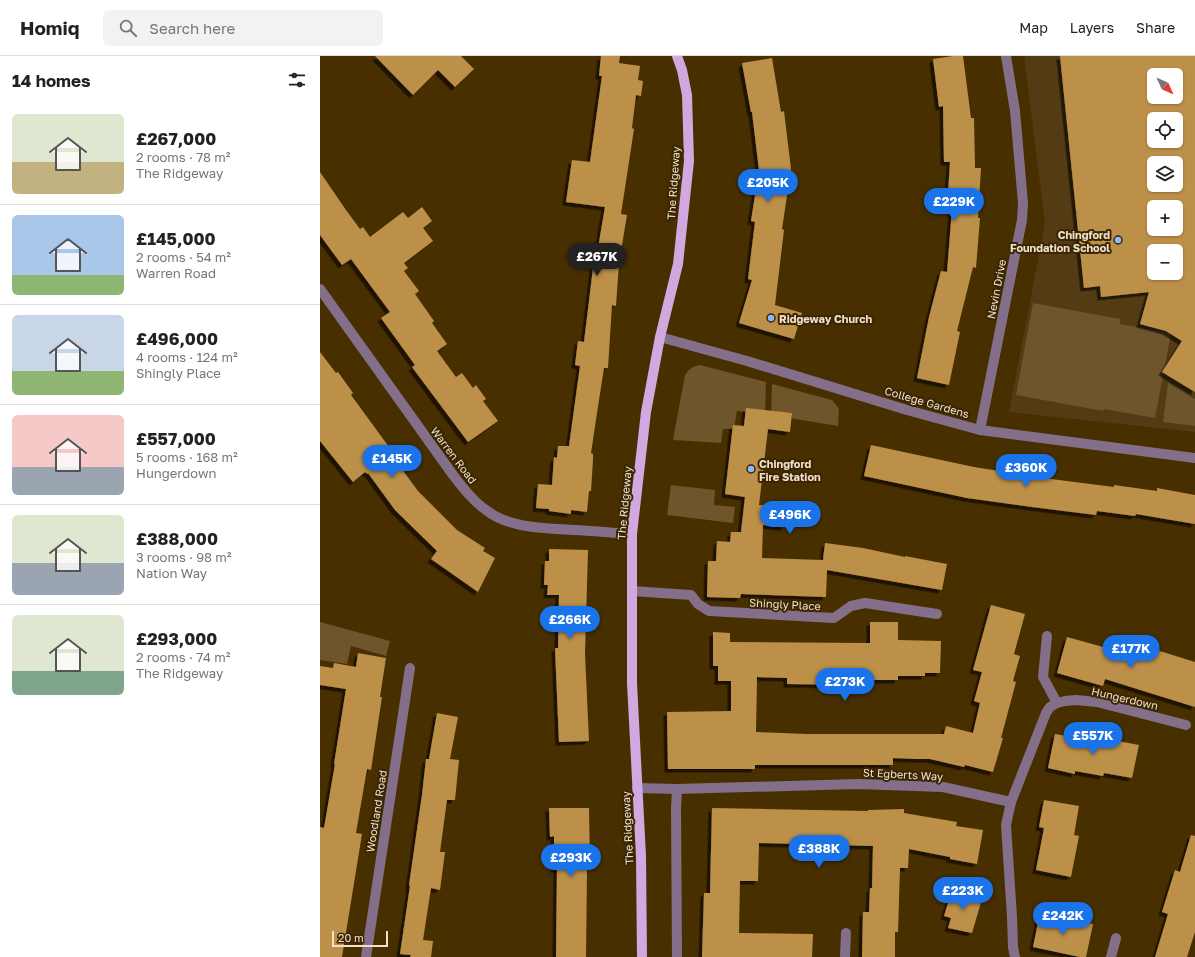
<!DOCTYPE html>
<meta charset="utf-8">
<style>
:root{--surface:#fff;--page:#f2f2f2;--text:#222;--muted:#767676;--line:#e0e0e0;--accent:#1a73e8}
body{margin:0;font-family:"Golos Text",sans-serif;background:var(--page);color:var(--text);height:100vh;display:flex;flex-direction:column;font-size:15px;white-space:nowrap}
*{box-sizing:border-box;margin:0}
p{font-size:13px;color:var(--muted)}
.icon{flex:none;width:22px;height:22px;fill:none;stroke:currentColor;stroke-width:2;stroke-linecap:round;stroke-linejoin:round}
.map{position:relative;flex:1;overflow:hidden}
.details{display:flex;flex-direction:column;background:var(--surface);width:320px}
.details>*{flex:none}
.needle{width:26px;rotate:135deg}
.tools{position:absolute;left:827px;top:12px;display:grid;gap:8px}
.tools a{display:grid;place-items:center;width:36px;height:36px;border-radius:6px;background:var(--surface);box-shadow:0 1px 3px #0004;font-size:20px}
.scale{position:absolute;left:12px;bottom:10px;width:56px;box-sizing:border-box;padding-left:4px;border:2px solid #f0e0c9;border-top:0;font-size:11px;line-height:14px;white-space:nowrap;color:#f0e0c9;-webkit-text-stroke:3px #3a2603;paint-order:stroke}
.price{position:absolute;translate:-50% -34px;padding:0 9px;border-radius:14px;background:var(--accent);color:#fff;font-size:13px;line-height:26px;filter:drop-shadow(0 1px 2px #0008)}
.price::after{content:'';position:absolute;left:50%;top:24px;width:12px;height:9px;margin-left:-6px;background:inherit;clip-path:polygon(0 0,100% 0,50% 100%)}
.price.current{background:#222;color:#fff}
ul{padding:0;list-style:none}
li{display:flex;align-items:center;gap:12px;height:100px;padding:0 12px}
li+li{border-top:1px solid var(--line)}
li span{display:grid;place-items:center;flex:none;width:112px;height:80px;border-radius:6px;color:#555}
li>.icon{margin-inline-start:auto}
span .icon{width:48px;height:48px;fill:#fffc;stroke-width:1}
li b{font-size:17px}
h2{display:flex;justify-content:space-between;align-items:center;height:48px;padding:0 12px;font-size:17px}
header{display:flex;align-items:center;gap:24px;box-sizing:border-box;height:56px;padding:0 20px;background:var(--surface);border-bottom:1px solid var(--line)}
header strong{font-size:19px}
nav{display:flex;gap:22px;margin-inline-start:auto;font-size:14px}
.search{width:280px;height:36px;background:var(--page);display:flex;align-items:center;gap:10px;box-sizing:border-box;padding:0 14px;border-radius:6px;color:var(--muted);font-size:15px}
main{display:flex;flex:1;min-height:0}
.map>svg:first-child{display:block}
</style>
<header>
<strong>Homiq</strong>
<div class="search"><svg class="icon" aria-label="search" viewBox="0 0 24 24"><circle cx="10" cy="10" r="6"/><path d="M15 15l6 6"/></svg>Search here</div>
<nav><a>Map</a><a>Layers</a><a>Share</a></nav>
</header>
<main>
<section class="details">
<h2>14 homes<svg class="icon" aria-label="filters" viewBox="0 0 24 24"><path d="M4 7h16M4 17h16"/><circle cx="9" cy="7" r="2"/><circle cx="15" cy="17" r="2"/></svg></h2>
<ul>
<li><span style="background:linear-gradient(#dfe7d0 60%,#c2b280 0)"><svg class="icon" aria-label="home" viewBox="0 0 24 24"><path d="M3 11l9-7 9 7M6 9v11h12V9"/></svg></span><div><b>£267,000</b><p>2 rooms · 78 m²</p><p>The Ridgeway</p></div></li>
<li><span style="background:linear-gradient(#a9c7e8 75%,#8fb573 0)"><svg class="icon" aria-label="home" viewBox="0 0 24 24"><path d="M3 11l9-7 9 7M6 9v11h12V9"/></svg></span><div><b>£145,000</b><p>2 rooms · 54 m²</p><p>Warren Road</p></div></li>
<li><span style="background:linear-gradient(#c9d6e8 70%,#8fb573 0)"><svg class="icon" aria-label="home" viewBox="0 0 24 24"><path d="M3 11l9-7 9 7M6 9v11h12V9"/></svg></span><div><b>£496,000</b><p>4 rooms · 124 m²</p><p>Shingly Place</p></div></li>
<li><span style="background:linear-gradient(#f6c9c9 65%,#9aa5b1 0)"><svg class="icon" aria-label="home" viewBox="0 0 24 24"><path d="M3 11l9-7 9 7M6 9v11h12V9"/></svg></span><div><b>£557,000</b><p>5 rooms · 168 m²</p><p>Hungerdown</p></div></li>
<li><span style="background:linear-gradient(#dfe7d0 60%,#9aa5b1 0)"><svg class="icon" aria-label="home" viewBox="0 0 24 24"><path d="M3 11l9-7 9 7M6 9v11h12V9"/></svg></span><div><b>£388,000</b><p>3 rooms · 98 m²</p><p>Nation Way</p></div></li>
<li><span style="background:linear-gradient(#dfe7d0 70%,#7fa58c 0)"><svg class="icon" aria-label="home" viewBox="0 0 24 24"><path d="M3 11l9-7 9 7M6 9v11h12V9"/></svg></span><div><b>£293,000</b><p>2 rooms · 74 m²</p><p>The Ridgeway</p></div></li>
</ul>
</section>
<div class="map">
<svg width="875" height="901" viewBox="0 0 875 901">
<defs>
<filter id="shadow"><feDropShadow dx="-3.5" dy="3.5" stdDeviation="0" flood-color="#0009"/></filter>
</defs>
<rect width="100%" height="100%" fill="#482f00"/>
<path fill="#533b14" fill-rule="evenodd" d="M704,0H875V376L689,356L725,167ZM834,19H856V41H834ZM834,63H856V85H834ZM834,107H856V129H834ZM834,151H856V173H834ZM834,195H856V217H834Z"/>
<g fill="#6e552c">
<polygon points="713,247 800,263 800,268 851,277 835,362 784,353 783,355 696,339"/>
<path d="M380,309L446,326L445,358L417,355L414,373H403L401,387L353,384L365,319C369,313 373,310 380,309Z"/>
<polygon points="848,327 875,343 875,370 843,366"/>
<polygon points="452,328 512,344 519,353 518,370 451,359"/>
<polygon points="351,429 395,434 394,449 415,451 413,467 347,459"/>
<polygon points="0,566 70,585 66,600 31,590 27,608 0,604"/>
</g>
<g fill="#bd9048" fill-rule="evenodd" filter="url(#shadow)">
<polygon points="55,0 141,0 154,13 135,31 118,14 93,39"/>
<polygon points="281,0 300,0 299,7 320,10 318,24 323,25 321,40 316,39 312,72 314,73 301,158 307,159 299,207 296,250 292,249 288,312 284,312 277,357 271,397 273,398 273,404 271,435 269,435 267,456 251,454 251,458 229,455 229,453 216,452 218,428 232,429 234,401 237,402 238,390 249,390 260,310 255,309 258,285 264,286 274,204 276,204 285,151 246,146 252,104 270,106 282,20 279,20"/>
<polygon points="633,0 643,0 651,62 654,62 655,112 661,112 658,162 660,162 656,212 653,211 637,275 640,276 629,329 597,322 609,261 621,215 627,216 632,153 627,153 630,106 624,106 623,50 619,51 613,3"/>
<path d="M740,0H875V336L842,316L862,285L846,275L820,268L829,236L781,241L780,230L764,232ZM834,19H856V41H834ZM834,63H856V85H834ZM834,107H856V129H834ZM834,151H856V173H834ZM834,195H856V217H834Z"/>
<polygon points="452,2 461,56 464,55 471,113 462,173 464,174 455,249 482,257 474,283 419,267 432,224 428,223 435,166 431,165 439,114 432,56 431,56 422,7"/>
<polygon points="0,116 26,154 40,173 43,171 50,181 83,156 88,162 102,151 112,165 103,172 113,185 84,207 88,212 84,215 99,235 95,238 114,265 112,267 127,288 117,295 136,321 142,317 153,332 156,329 166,343 163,345 178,365 148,386 92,311 95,309 61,262 70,256 31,203 22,209 0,179"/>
<polygon points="0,296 16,317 18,316 33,337 31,339 69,391 67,393 98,435 137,474 165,492 163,495 175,502 158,536 111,503 117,495 75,454 48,417 47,418 45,416 33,426 0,385"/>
<polygon points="426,352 472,357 470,376 448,373 439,449 467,452 464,471 443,469 442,502 503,504 505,487 543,492 585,501 585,500 627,508 622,534 507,514 506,541 421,538 420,542 387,541 388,505 396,505 397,485 410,486 411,476 421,476 425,441 405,438 413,369 424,370"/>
<polygon points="551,389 654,411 731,423 794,431 794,429 837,435 837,432 875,439 875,468 816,458 815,460 777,455 776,459 712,451 647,442 544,420"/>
<polygon points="229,493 268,494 265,598 269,685 239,686 235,592 238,592 239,539 227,539 228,529 224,529 225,505 229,505"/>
<polygon points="671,549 705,558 694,598 700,600 693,625 696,626 681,682 683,682 673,716 645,709 644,711 610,703 597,703 573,702 573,709 435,709 435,713 348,713 347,656 411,655 411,625 398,625 398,610 393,610 393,576 410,577 410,586 550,587 550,566 578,566 578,584 621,585 620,617 605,617 605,620 578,620 578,624 536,624 536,629 467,628 467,622 437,621 436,676 488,678 624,678 626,670 653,677 660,647 654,645 662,616 653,614"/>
<polygon points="747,581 794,594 798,582 875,606 875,651 785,623 783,630 737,617"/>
<polygon points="38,597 66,602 60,641 62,641 51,714 47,713 36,777 42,778 22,901 0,901 0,771 4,772 15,708 14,708 26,633 0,629 0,610 13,612 14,607 36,611"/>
<polygon points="117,657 138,661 130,703 139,704 135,744 127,744 120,796 125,796 120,834 111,832 103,884 113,885 111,901 90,901 91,899 80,898 90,830 89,829 102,739 106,703 109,703"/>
<polygon points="735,678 764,683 765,681 792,687 793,684 819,689 812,722 784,717 783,720 755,715 755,718 728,712"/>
<polygon points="724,744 759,750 754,779 759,780 751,821 716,814 724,772 719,771"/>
<polygon points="229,752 269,752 270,813 267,813 266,901 236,901 237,813 234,813 234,780 230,781"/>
<polygon points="392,752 548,755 548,754 584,753 584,757 637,766 636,770 663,774 657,808 630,803 630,801 589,793 588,812 580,812 578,876 575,876 575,901 542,901 543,856 549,856 550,832 552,832 553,790 439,787 438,825 420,825 419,877 493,878 492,901 382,901 384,837 390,837"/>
<polygon points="871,779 875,780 875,876 867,901 835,901 848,858 842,856 855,814 860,816"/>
<polygon points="632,834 662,843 652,877 628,872 631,862 624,860"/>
<polygon points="720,857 773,868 766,901 760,901 713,891"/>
</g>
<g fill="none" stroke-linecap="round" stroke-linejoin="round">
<g stroke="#836f8a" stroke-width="10">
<path d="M0,233L133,419C143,432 153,445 166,454C190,473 226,472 254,474C274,475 293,477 312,478"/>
<polyline points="340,281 427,305 587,354 660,374 875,402"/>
<polyline points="660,374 702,164 703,147 695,55 686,0"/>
<polyline points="312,535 371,539 378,548 389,555 514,562 531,550 545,547 617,558"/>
<polyline points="727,580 723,621 737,647"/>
<polyline points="317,732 357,733 538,728 623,731 691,746"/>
<polyline points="46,901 90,612"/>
<polyline points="357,901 356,752 357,733"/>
<polyline points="525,901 526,877"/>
<polyline points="695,901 693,891 692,861 686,769 691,746 726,657 730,651 737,647 745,645 756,644 777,646 866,669"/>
<polyline points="791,901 796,882"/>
</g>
<polyline stroke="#d1a8df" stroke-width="10" points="322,901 321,800 312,627 312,478 326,356 340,281 358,208 369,105 367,39 362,14 357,0"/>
</g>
<g fill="#8bbafc" stroke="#3a2603" stroke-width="1.5">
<circle cx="798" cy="184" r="4"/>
<circle cx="451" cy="262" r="4"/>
<circle cx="431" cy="413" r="4"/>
</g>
<g text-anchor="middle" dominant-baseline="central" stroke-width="4" stroke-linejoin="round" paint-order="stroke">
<g font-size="11" fill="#f0e0c9" stroke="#3a2603">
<text transform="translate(353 127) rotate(-86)">The Ridgeway</text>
<text transform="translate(676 233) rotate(-79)">Nevin Drive</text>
<text transform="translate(607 346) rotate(16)">College Gardens</text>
<text transform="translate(134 399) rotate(53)">Warren Road</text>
<text transform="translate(304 447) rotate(-85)">The Ridgeway</text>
<text transform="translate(465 548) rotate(3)">Shingly Place</text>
<text transform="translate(805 642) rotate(13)">Hungerdown</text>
<text transform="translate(583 718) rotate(3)">St Egberts Way</text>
<text transform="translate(56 755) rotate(-81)">Woodland Road</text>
<text transform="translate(307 772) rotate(-93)">The Ridgeway</text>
</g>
<g font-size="11" font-weight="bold" fill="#f0e0c9" stroke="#3a2603" text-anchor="start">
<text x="790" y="178" text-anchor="end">Chingford<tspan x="790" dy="13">Foundation School</tspan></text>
<text x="459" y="262">Ridgeway Church</text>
<text x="439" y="407">Chingford<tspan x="439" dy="13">Fire Station</tspan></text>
</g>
</g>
</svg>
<div class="tools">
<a><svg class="needle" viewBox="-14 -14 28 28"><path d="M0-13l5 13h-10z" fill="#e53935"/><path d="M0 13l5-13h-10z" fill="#767676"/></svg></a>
<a><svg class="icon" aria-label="locate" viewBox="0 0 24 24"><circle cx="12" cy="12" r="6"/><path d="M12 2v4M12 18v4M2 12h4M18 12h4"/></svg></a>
<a><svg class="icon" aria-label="layers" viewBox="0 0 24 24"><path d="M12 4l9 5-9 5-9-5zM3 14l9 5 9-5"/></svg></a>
<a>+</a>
<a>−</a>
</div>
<div class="scale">20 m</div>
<b class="price" style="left:448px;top:147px">£205K</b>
<b class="price" style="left:634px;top:166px">£229K</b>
<b class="price current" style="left:277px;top:221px">£267K</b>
<b class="price" style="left:72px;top:423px">£145K</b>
<b class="price" style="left:706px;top:432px">£360K</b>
<b class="price" style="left:470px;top:479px">£496K</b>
<b class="price" style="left:250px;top:584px">£266K</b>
<b class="price" style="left:811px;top:613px">£177K</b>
<b class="price" style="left:525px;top:646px">£273K</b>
<b class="price" style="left:773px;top:700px">£557K</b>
<b class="price" style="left:499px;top:813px">£388K</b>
<b class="price" style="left:251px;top:822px">£293K</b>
<b class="price" style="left:643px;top:855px">£223K</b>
<b class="price" style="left:743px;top:880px">£242K</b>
</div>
</main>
